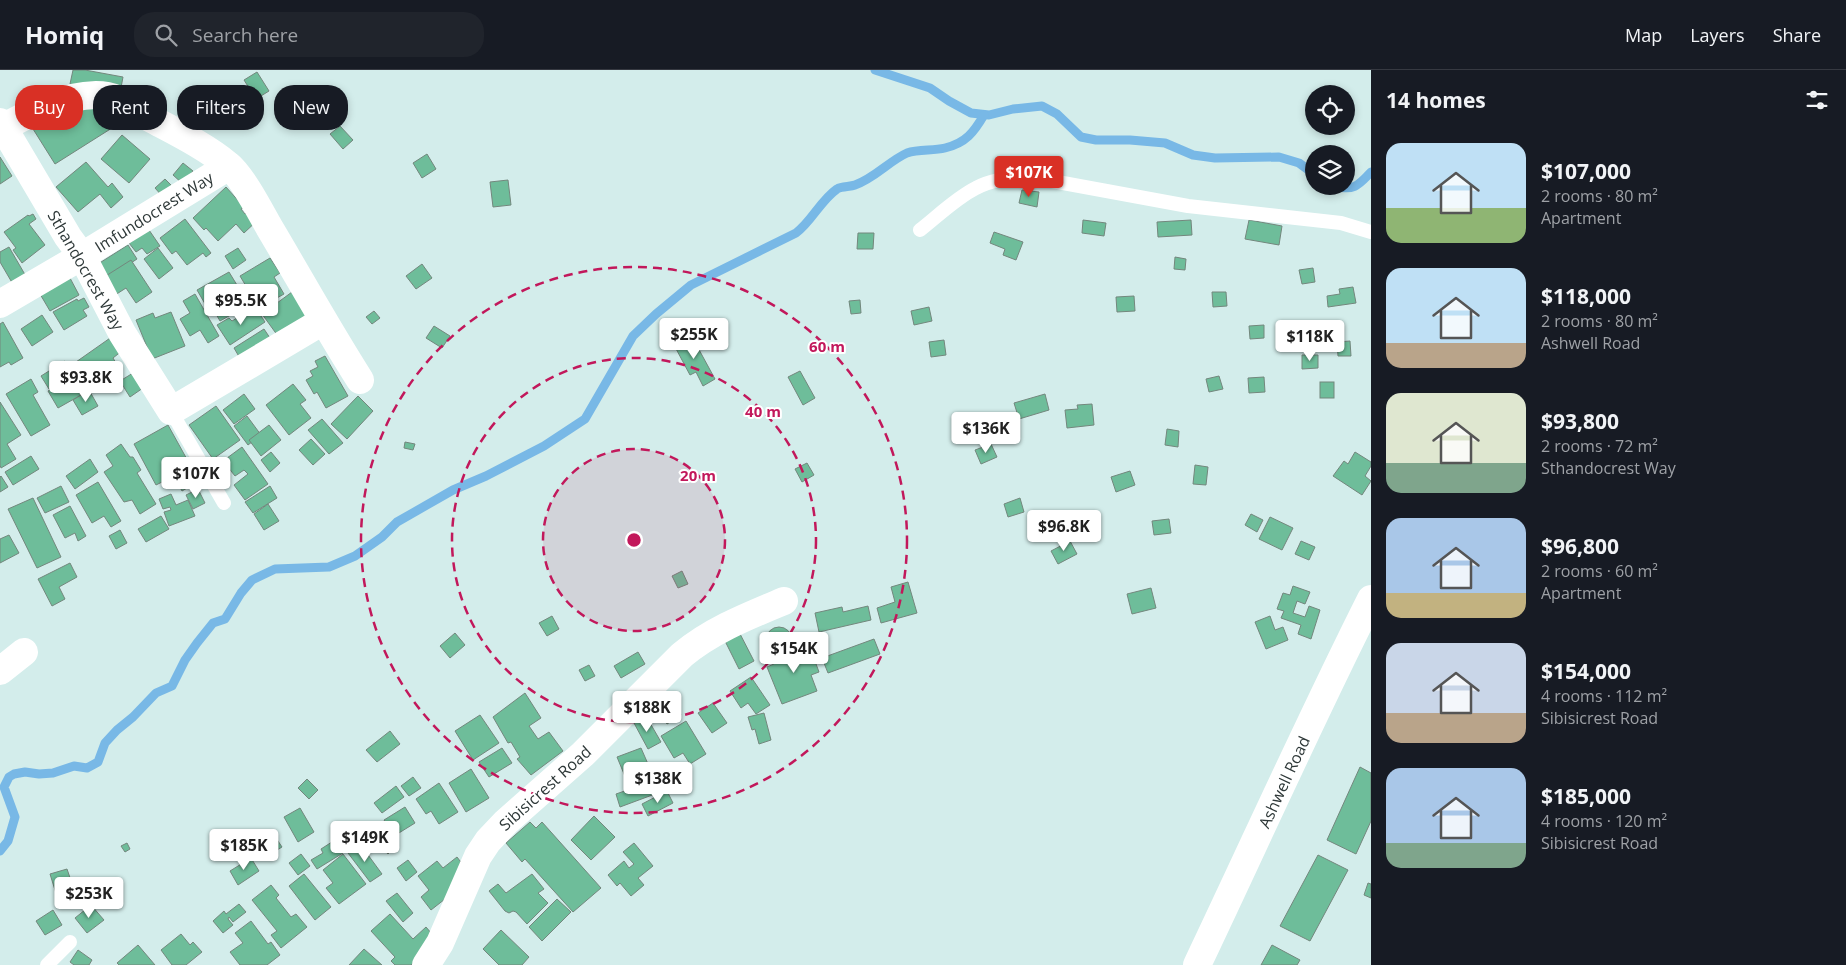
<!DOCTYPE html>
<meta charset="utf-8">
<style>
:root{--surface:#171b24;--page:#20242c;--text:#f1f3f6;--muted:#9ea1a6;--line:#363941;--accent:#d93025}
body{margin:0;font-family:"Open Sans",sans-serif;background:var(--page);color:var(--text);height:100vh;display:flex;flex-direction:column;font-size:19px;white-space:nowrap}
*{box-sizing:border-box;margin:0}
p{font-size:16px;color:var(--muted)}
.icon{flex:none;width:28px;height:28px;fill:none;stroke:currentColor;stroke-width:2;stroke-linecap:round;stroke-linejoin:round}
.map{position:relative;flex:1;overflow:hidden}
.details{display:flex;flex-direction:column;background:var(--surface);width:475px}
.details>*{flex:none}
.top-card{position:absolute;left:15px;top:15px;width:475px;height:45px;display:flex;gap:10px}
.tools{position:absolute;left:1305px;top:15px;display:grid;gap:10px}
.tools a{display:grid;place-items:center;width:50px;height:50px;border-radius:50%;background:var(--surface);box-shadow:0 2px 8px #0003;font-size:25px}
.price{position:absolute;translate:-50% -42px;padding:0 11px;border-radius:5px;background:#fff;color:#222;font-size:16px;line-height:32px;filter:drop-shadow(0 1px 2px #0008)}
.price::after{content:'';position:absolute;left:50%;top:30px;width:15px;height:11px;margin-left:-8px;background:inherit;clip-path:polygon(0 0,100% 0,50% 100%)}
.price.on{background:var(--accent);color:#fff}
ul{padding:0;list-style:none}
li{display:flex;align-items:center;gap:15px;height:125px;padding:0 15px}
li span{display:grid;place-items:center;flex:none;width:140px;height:100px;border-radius:15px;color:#555}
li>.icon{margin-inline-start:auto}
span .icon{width:60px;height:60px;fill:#fffc;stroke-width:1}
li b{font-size:21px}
h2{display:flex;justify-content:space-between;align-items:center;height:60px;padding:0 15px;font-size:21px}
.chip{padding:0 18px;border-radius:20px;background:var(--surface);box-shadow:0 2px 8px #0003;font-size:18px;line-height:45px}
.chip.on{background:var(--accent);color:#fff}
header{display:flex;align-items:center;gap:30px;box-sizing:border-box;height:70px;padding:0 25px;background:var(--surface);border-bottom:1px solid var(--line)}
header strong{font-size:24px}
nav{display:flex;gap:28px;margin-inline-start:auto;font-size:18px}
.search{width:350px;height:45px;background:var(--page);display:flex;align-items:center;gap:12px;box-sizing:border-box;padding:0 18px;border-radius:20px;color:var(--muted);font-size:19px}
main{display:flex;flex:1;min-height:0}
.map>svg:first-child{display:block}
</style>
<header>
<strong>Homiq</strong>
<div class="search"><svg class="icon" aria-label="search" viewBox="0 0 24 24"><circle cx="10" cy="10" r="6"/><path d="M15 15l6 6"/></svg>Search here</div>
<nav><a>Map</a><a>Layers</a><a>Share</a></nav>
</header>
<main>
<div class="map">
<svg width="1371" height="895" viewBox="0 0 1371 895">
<rect width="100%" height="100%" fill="#d3edeb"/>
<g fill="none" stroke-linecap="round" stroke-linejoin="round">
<g stroke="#78b8e6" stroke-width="9">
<polyline points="875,0 930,18 949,31 971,43 989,45 1013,39 1042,36 1057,44 1081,67 1096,70 1130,70 1165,73 1193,85 1215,88 1279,87 1299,93 1314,104"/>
<path d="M1333,116C1354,121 1358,116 1371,102"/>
<path d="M0,781L8,771L15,747L4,717L9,707L14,704L25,702L39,704L53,703L74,696L87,698L98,692L105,673L117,660L133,647L156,623L172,616L185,590L197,573L213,553L225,549L241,523L252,510L275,499L329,497L355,486L382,467L397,452L453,420L486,406L544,376L585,349L633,266L656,244L691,215L796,163C812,151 820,131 837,119C842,116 850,117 855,115C875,108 889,91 907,83C919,79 933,81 945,78C966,73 974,62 984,45"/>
</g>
</g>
<g fill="#6ebd9a" stroke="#73877d">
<polygon points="73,0 85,0 123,7 120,23 70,14"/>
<polygon points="257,2 269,21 256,29 244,10"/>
<polygon points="96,28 125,44 110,54 112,58 55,94 28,51 62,34 69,45"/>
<polygon points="340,56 353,70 343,79 330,64"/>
<polygon points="122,65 150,89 129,113 101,89"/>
<polygon points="427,84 436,99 422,108 413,93"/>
<polygon points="0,87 12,106 0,114"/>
<polygon points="86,92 108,117 112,113 123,127 111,138 100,124 78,142 56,117"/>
<polygon points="183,93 193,101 183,114 173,105"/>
<polygon points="165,109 173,117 163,127 155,118"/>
<polygon points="508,110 511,135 493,137 490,112"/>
<polygon points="226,117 244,137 241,139 245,144 251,139 260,148 244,163 236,154 218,171 206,158 204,160 193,148"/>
<polygon points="1022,120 1039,122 1037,137 1019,133"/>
<polygon points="33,144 36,149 29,154 45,175 22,193 13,180 16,178 4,162 28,145 29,146"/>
<polygon points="185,149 211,183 206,187 203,183 187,195 176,181 172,184 160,168"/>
<polygon points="1083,150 1106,153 1104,166 1082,163"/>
<polygon points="1191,150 1192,165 1158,167 1157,152"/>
<polygon points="1249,150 1282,156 1279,175 1245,169"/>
<polygon points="149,160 160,176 147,184 142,178 136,182 129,173"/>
<polygon points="994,162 1023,172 1016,190 1003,185 1005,179 990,173"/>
<polygon points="858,163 874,163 873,179 857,179"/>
<polygon points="128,175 137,189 108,208 98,194"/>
<polygon points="9,177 27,208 14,216 0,192 0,182"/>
<polygon points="158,178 173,198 159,209 144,189"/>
<polygon points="238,178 246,190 233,199 225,186"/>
<polygon points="1175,187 1186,189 1185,200 1174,199"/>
<polygon points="270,188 280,203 274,207 284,224 259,238 240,206"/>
<polygon points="131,190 152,222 136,233 126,218 112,227 101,209"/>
<polygon points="422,194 432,208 416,219 406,206"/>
<polygon points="1313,198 1315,212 1302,214 1299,200"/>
<polygon points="229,202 240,220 243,218 252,233 220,251 212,237 208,239 197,220"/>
<polygon points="70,208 79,225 50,241 40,224"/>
<polygon points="1353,217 1356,233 1328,237 1327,226 1340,224 1339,219"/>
<polygon points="292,222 313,251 283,273 262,244"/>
<polygon points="1212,222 1226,222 1227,236 1213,237"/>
<polygon points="195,224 219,266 208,273 200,260 190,266 180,249 190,243 183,231"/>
<polygon points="1134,226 1135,241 1117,242 1116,227"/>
<polygon points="84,228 89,237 83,240 87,246 64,260 53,242 77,229 78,231"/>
<polygon points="860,230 861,243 851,244 849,231"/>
<polygon points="255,237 265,252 230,275 217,255 229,248 232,251"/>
<polygon points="929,237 932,251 914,255 911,241"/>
<polygon points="374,241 380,248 372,254 366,247"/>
<polygon points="171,242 185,276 152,289 136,250 153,243 155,248"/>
<polygon points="42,245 53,262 32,276 21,259"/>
<polygon points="3,252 23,288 11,295 9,292 0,297 0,254"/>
<polygon points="1264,255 1264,268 1250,269 1249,256"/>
<polygon points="434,256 450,266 442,278 426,268"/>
<polygon points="264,259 272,271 241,290 234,278"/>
<polygon points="691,265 715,309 703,316 696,302 690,305 674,275"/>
<polygon points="113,266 123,280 113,288 122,303 101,317 91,302 86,305 76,292"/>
<polygon points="944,270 946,285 931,287 929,272"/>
<polygon points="1350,271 1351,286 1338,286 1337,272"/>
<polygon points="1302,285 1318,285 1318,298 1302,299"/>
<polygon points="325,286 348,326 326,338 317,322 314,324 306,310 313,306 310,301 318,297 315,291"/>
<polygon points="65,291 73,304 49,319 41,306"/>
<polygon points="800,301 815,328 803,335 788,307"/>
<polygon points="133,303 143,318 130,327 120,311"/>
<polygon points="1219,306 1223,319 1209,322 1206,309"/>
<polygon points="1264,307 1265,322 1249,323 1248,308"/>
<polygon points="71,308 81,325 58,338 48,321"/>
<polygon points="31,309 38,322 33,325 50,355 31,366 6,324"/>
<rect x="1320" y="312" width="14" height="16"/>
<polygon points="293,314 306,330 300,334 311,348 289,365 266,335"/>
<polygon points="89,320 98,336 82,345 73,330"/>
<polygon points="244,324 255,339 234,354 223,340"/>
<polygon points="1045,324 1049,340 1019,349 1014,333"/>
<polygon points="358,326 373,341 347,369 331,354"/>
<polygon points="0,332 21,365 7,374 16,389 1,398 0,395"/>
<polygon points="1092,334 1094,355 1067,358 1065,340 1078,339 1077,335"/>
<polygon points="216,336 240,370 213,389 189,355"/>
<polygon points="247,346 261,365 248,375 234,356"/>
<polygon points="322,349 343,373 329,384 308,360"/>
<polygon points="168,355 199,411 182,421 174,406 156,415 134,374"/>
<polygon points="269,355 281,370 261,386 249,370"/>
<polygon points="1167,359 1179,361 1178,377 1165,375"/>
<polygon points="311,369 325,384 313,395 299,380"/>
<polygon points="405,372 415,374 413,380 404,378"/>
<polygon points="121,374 130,387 133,387 141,400 137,403 156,434 140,444 132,430 124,432 104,402 113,396 106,385"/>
<polygon points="991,374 997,387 981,394 975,380"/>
<polygon points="242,377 268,414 245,430 234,415 248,404 244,400 235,406 223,391"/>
<polygon points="271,382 280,393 270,402 261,390"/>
<polygon points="1355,382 1371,392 1371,396 1365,406 1371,411 1362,425 1333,406 1344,391 1348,394"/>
<polygon points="31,386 39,399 13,415 5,402"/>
<polygon points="90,389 98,402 75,419 66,406"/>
<polygon points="807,393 814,405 802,412 795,399"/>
<polygon points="1195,395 1208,397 1206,415 1193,414"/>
<polygon points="1130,401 1135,415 1116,422 1111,407"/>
<polygon points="1,406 8,417 0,422 0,407"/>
<polygon points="98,412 121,451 111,457 104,446 92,453 76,425"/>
<polygon points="61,416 69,432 45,443 37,428"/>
<polygon points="270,416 277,428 253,443 245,432"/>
<polygon points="198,419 205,433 193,439 186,425"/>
<polygon points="171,424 176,435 188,430 195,446 169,456 164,442 171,440 170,437 163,439 159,429"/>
<polygon points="33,428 61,487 37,498 8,439"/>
<polygon points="1020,428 1024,442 1008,447 1004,434"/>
<polygon points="268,434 279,451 264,460 254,444"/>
<polygon points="70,436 86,466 78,471 75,463 65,468 53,445"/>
<polygon points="1251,444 1263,450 1257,462 1245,455"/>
<polygon points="161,446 169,459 146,472 138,459"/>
<polygon points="1270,447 1293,458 1282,480 1259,469"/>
<polygon points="1169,449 1171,463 1154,465 1152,451"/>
<polygon points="120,460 127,473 116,479 109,466"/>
<polygon points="9,465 19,483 0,493 0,469"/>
<polygon points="1070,471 1077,484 1058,494 1051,481"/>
<polygon points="1301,471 1315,477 1309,490 1295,484"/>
<polygon points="70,493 77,507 59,517 65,529 52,536 38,509"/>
<polygon points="682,501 688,514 678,518 672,506"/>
<polygon points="908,512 917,543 881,553 877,538 895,532 891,517"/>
<polygon points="1293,516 1310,522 1305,534 1297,531 1293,543 1305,547 1309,536 1320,540 1311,569 1298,564 1301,555 1281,548 1284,541 1277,539 1283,523 1290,525"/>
<polygon points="1151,518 1156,538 1132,544 1127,524"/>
<polygon points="868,536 871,550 819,562 815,543 842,537 843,542"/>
<polygon points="552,546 559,559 547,566 539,553"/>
<polygon points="1270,546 1275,560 1283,557 1288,570 1266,579 1255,552"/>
<circle cx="779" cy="570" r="13"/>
<polygon points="738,560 754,591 739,599 723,567"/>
<polygon points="455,563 465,575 450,588 440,576"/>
<polygon points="874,569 880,584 828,603 822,588"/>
<polygon points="809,575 819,602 811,605 817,621 782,634 767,597 774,594 772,588"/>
<polygon points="638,582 645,594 621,608 614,596"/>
<polygon points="589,595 595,606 585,611 579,600"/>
<polygon points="751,607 770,635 756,644 748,633 741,638 730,621"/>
<polygon points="665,620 681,645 667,654 651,629"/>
<polygon points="525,623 541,648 529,656 538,669 549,662 563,681 531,705 517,689 520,687 511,672 508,673 493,647"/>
<polygon points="713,633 727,653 712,663 698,643"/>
<polygon points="764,643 771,670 759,674 755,659 752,660 748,647"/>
<polygon points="480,645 499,673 473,690 455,661"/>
<polygon points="646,646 661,672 648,679 634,653"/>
<polygon points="686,651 706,684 690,694 683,683 674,688 661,666"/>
<polygon points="390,661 400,674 377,692 366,680"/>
<polygon points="502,678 512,693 489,707 479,692"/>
<polygon points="641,678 648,694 652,693 657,704 629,716 617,687"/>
<polygon points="1360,697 1371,703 1371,751 1356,784 1327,770"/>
<polygon points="471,699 489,728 466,742 449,713"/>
<polygon points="413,707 421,718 409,726 401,716"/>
<polygon points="307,709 318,720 309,729 298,718"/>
<polygon points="659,709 663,721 620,737 616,724"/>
<polygon points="439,713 458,742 439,754 431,741 426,744 416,729"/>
<polygon points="396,716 404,727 382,743 374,733"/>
<polygon points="667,721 673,733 648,746 642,734"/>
<polygon points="405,737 415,753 394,766 384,750"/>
<polygon points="300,738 314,762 298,772 284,747"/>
<polygon points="594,746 615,767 591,790 571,770"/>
<polygon points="530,752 536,758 542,752 601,818 573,842 525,789 522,792 506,773"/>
<polygon points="379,757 397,775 388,784 370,767"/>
<polygon points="272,762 282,777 269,785 260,770"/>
<polygon points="335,770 343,783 317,799 311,790 323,783 321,779"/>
<polygon points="127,773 130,779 125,782 121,776"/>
<polygon points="634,773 653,796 638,808 644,815 631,826 620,813 617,816 608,805 624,791 629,798 634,794 623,782"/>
<polygon points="360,774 382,804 370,812 348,783"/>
<polygon points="301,784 310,796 298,805 289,793"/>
<polygon points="343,784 366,814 339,834 326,818 333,813 323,800"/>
<polygon points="1318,785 1348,800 1310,871 1280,856"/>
<polygon points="457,787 467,800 459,818 431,840 421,827 429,820 418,806 437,791 443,798"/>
<polygon points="251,788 259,801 238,815 230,801"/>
<polygon points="408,790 417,802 406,811 397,798"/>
<polygon points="67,799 77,828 59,833 50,804"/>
<polygon points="304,804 331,837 315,850 289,816"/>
<polygon points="532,804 544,819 538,823 548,833 527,854 516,842 513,841 509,843 505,841 489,821 498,814 506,823"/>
<polygon points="1368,813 1371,814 1371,828 1364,825"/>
<polygon points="271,815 279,825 276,828 291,847 296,844 307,857 281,878 271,865 277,861 252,830"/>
<polygon points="397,823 413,843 403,852 386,831"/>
<polygon points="557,829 571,842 542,871 529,857"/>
<polygon points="239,834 246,842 233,852 229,847 228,849 233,855 223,863 213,851 224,841 226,844"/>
<polygon points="91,835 104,850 87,863 75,848"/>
<polygon points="53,840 62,855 45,865 36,851"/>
<polygon points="390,844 413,869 426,857 438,871 411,895 395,895 391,891 395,887 371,861"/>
<polygon points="251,851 268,874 271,872 280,885 267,895 240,895 230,882 243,873 235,863"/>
<polygon points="501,860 529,887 522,895 499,895 483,879"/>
<polygon points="181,864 190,875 193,872 202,882 186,895 172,895 161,880"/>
<polygon points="138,875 155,895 119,895 117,893"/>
<polygon points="1272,875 1300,890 1297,895 1261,895"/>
<polygon points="364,879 382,895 349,895"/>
<polygon points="78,880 92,890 89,895 74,895 70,892"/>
</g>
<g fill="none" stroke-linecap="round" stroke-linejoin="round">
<g stroke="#fff" stroke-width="14">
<path d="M920,160C938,146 956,128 976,118C991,110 1009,108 1025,106L1188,136L1341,153L1371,162"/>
<polyline points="171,341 224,433"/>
<polyline points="47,895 70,872"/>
</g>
<g stroke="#fff" stroke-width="28">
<polyline points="0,52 68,167 82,186 122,263 171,341 323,251"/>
<path d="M4,57C34,41 61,26 96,25C120,25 131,38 150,48C176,62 205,76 228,95C242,106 260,141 269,157C300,209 328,260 360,310"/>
<polyline points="0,234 82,186 229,96"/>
<polyline points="0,601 24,582"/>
<path d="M426,895L440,873L478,786L488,771L506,752L583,684L682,585C712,560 748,546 784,531"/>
<path d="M1197,895C1255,773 1310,650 1371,529"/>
</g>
</g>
<circle cx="634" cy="470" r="91" fill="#c2185b" fill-opacity=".12"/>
<g fill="none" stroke="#c2185b" stroke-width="2.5" stroke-dasharray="9 6">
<circle cx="634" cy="470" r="91"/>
<circle cx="634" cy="470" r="182"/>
<circle cx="634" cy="470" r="273"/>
</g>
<g text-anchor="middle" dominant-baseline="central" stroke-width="4" stroke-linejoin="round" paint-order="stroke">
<g font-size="16" fill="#2e3838" stroke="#fff">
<text transform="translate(154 142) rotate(-32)">Imfundocrest Way</text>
<text transform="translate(86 200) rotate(60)">Sthandocrest Way</text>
<text transform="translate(1284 712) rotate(-65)">Ashwell Road</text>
<text transform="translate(545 718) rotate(-42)">Sibisicrest Road</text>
</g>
</g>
<circle cx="634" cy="470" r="8" fill="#c2185b" stroke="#fff" stroke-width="2.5"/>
<g font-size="15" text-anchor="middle" font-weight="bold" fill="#c2185b" stroke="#fff" stroke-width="4" stroke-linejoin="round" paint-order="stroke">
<text x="827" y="282">60 m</text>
<text x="763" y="347">40 m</text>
<text x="698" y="411">20 m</text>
</g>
</svg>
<div class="tools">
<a><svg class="icon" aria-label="locate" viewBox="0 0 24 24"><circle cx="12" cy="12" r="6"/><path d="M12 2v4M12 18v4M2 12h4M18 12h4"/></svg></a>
<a><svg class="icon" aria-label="layers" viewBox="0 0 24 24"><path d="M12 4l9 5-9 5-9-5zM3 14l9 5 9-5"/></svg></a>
</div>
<b class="price on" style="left:1029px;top:128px">$107K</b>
<b class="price" style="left:241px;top:256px">$95.5K</b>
<b class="price" style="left:694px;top:290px">$255K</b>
<b class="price" style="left:1310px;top:292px">$118K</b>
<b class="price" style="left:86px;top:333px">$93.8K</b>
<b class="price" style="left:986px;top:384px">$136K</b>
<b class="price" style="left:196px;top:429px">$107K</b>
<b class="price" style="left:1064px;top:482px">$96.8K</b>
<b class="price" style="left:794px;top:604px">$154K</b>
<b class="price" style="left:647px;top:663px">$188K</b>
<b class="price" style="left:658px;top:734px">$138K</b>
<b class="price" style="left:365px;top:793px">$149K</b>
<b class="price" style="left:244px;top:801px">$185K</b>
<b class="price" style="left:89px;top:849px">$253K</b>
<div class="top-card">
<a class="chip on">Buy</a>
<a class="chip">Rent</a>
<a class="chip">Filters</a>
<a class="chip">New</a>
</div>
</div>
<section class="details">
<h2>14 homes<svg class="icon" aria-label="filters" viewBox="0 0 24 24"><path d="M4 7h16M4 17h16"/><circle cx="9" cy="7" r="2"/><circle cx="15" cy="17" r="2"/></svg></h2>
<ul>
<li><span style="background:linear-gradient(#bfe0f5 65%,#8fb573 0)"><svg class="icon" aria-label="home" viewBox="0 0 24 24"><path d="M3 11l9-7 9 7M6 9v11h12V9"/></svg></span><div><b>$107,000</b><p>2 rooms · 80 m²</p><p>Apartment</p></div></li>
<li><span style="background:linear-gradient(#bfe0f5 75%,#b9a48a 0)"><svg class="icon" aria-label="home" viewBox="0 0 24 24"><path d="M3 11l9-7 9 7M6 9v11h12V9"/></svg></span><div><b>$118,000</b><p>2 rooms · 80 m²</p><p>Ashwell Road</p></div></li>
<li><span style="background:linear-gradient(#dfe7d0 70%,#7fa58c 0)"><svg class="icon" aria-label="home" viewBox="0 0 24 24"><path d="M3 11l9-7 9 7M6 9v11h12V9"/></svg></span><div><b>$93,800</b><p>2 rooms · 72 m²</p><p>Sthandocrest Way</p></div></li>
<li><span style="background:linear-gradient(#a9c7e8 75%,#c2b280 0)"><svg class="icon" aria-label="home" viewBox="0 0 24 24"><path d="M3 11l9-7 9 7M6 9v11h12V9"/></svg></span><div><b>$96,800</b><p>2 rooms · 60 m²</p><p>Apartment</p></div></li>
<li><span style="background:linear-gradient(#c9d6e8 70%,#b9a48a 0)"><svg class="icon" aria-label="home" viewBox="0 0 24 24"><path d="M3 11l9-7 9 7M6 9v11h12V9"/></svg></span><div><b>$154,000</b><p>4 rooms · 112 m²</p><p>Sibisicrest Road</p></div></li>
<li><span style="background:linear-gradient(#a9c7e8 75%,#7fa58c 0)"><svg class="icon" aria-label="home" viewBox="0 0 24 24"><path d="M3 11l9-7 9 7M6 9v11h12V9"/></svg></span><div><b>$185,000</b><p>4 rooms · 120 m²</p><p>Sibisicrest Road</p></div></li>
</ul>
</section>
</main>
